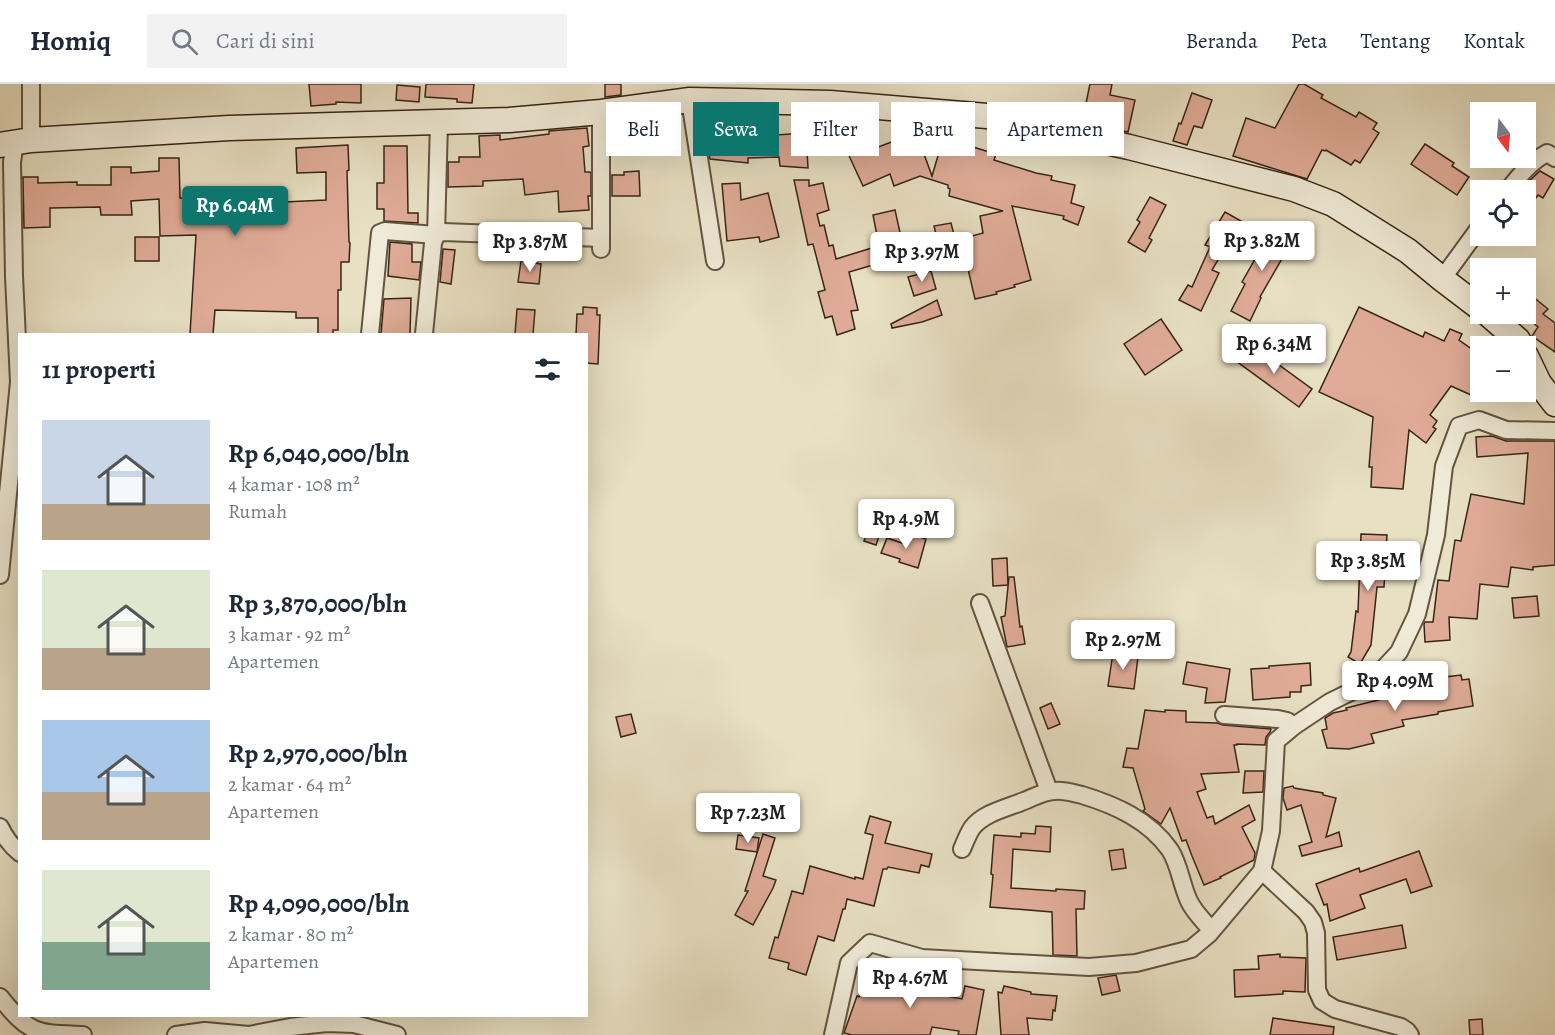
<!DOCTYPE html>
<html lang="id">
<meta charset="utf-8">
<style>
:root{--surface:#fff;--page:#f2f2f3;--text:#1f2937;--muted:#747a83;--line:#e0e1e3;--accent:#0f766e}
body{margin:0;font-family:Alegreya,serif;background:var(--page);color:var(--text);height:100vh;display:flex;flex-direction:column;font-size:22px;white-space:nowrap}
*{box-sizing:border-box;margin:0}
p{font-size:20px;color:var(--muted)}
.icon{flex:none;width:33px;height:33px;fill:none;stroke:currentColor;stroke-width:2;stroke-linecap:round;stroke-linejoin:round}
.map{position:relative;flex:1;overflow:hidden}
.drawer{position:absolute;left:18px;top:249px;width:570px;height:684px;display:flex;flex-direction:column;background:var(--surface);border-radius:0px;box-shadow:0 6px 24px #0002}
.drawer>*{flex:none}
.top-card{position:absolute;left:606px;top:18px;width:570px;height:54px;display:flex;gap:12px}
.needle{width:39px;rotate:164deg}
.controls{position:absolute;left:1470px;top:18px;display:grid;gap:12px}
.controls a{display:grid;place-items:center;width:66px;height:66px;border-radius:0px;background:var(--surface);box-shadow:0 6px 24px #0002;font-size:30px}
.price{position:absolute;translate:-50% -51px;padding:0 14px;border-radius:6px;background:#fff;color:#222;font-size:20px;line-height:39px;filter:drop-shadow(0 2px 3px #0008)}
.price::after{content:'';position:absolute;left:50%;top:36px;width:18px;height:14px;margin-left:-9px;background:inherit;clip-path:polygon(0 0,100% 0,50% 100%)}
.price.selected{background:var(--accent);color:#fff}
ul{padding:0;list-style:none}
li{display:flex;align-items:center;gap:18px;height:150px;padding:0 24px}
li span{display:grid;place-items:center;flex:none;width:168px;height:120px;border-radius:0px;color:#555}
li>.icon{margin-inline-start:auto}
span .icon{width:72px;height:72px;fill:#fffc;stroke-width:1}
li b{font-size:26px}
h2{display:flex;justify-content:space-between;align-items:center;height:72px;padding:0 24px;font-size:26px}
.tag{padding:0 21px;border-radius:0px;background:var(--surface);box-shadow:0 6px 24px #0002;font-size:21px;line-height:54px}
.tag.selected{background:var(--accent);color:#fff}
header{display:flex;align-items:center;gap:36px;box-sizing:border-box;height:84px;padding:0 30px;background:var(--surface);border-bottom:2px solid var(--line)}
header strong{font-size:28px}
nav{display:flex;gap:33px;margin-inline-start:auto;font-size:21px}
.search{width:420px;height:54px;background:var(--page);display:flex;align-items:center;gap:15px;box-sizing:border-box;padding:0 21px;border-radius:0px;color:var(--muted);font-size:22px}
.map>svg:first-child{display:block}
</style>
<header>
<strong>Homiq</strong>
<div class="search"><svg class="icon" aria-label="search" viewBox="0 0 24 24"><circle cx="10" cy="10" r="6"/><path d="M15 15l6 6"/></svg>Cari di sini</div>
<nav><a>Beranda</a><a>Peta</a><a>Tentang</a><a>Kontak</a></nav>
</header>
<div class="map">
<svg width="1555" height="951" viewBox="0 0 1555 951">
<rect width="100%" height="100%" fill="#e8e0c3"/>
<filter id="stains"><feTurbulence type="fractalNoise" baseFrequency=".00333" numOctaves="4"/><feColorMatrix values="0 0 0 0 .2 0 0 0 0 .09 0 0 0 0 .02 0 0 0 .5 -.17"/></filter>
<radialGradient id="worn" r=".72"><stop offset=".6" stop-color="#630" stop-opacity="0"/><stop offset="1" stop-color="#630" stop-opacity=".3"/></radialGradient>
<g fill="#e0ac98" stroke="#372516" stroke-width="1.5">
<polygon points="309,0 361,0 361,19 336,18 336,20 311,22"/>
<polygon points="426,0 474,0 472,19 457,18 457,15 425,13"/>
<polygon points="605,0 621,0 621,11 605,13"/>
<polygon points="1090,0 1112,0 1110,11 1135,16 1128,48 1082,38"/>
<polygon points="1299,0 1304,0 1323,11 1321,14 1356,33 1359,28 1377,39 1373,45 1379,49 1360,79 1355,76 1351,81 1326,66 1325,67 1322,66 1307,95 1233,72 1246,34 1275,44"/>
<polygon points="397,1 420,3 419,18 396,16"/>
<polygon points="1192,9 1212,16 1202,44 1194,42 1187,61 1173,57 1179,39 1181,40"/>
<polygon points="729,34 729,44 776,45 776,51 806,49 808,84 780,82 779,73 748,74 748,79 710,75 708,66 710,52 706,52 704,36"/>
<polygon points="587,44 589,62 583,63 585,88 590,88 591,90 591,112 588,112 589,126 559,128 558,107 525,111 523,95 483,97 483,102 448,103 448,78 459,78 459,73 480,73 479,52 500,51 500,56 549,50 549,47"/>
<polygon points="868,53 873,65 894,57 898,67 920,59 932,92 940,65 946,67 950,56 996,70 994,76 1036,89 1052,92 1051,96 1075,101 1071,119 1084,123 1078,141 1063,135 1064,132 1012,122 1031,196 1014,201 1015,203 996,208 997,210 975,215 961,155 983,149 980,132 1003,127 949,112 950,105 948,104 948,101 920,92 894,102 890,90 863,102 845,63"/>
<polygon points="1425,60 1454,79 1452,82 1469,93 1457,111 1411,80"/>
<polygon points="348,61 349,86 347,87 349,158 350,159 349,178 341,178 341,206 338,206 338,246 333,246 333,250 318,250 318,234 296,234 296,228 215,226 213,250 190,250 196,151 160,152 159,115 131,117 132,131 101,131 100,123 50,124 50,143 24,144 23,93 38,93 38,99 77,98 77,101 111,101 111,83 131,83 131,89 159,87 159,74 179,74 180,114 284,114 284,118 326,116 326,88 297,89 296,64"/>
<polygon points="384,62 407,62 408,129 418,129 418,139 384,137 384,125 377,125 377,99 384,99"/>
<polygon points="639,87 640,112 612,112 612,91 624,91 624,88"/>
<polygon points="1540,87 1554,95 1543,114 1538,111 1526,128 1526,103 1529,97"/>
<polygon points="794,96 809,96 809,102 823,99 829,126 817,130 820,142 824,141 829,162 833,161 836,175 875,163 880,179 849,188 858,226 851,227 855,245 837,251 832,232 825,234 818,208 825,206 813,160 808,161"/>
<polygon points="740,99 741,116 768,109 779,153 760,158 759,153 727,157 722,100"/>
<polygon points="1150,113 1166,121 1149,154 1152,156 1145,168 1128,158 1140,138 1137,136"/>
<polygon points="895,126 901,153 878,157 873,131"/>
<polygon points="1225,128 1241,137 1212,186 1219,189 1201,227 1179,216 1188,201 1192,203 1210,163 1205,161"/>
<polygon points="951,139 957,163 940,167 934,142"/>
<polygon points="1275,140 1295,152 1260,213 1261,214 1250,237 1231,227 1245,200 1242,198"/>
<rect x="135" y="153" width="24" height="24"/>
<polygon points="390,158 412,160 412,178 421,178 419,196 388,192"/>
<polygon points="443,165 455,166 451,200 440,198"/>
<polygon points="521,177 541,180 539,200 518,198"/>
<polygon points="931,187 936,205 914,212 908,193"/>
<polygon points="1532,212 1548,225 1543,230 1555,239 1555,268 1532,252 1538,243 1526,233 1526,220"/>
<polygon points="411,214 410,250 381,250 384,215"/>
<polygon points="937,216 942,231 922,238 892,244 891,240"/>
<polygon points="583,223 597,224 597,231 600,231 598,280 586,279 586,250 576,250 577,230 583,230"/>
<polygon points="1359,223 1423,253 1425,248 1444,257 1450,245 1462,250 1459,256 1480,271 1480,315 1451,302 1430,331 1437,337 1433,343 1436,345 1426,359 1409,346 1403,405 1371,403 1372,383 1369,383 1373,333 1319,308"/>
<polygon points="517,225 535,226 533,250 515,250"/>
<polygon points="1161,235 1182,266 1145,291 1124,260"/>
<polygon points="1249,259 1312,305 1299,323 1236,277"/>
<polygon points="1492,352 1506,357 1555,357 1555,481 1533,483 1533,486 1511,483 1508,503 1480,500 1477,535 1449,533 1450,556 1425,558 1424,540 1425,538 1433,538 1438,496 1449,497 1455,456 1461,457 1471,410 1524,420 1528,369 1477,373 1476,353"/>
<polygon points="871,437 883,441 876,461 864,457"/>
<polygon points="908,449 926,455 918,484 899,478 900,475 881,469 887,454 905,460"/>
<polygon points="1361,450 1387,451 1384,503 1377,503 1371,561 1360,580 1348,573 1351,568 1356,527 1358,528"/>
<polygon points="1007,474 1008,501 993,502 992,475"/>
<polygon points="1009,493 1014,493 1020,543 1022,542 1025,560 1007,563 1001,533 1005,532"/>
<polygon points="1537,512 1539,532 1514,534 1512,514"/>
<polygon points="1113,569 1138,573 1134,605 1108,602"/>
<polygon points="1187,578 1230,585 1225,618 1205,619 1207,604 1183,600"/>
<polygon points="1310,579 1311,601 1301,602 1301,608 1290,608 1290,613 1253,616 1251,585 1269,584 1269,582"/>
<polygon points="1461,591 1462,596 1469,595 1473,622 1438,628 1438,630 1402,636 1404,642 1371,650 1374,659 1349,665 1327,664 1322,646 1327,645 1325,634 1333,629 1347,626 1346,624 1382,615 1381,614 1411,607 1410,602 1445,596 1445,593"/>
<polygon points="1051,619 1060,640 1048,645 1040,624"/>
<polygon points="1145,626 1165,628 1165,626 1186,627 1186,638 1217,639 1223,641 1271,645 1270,648 1266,653 1265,661 1237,660 1237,661 1234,661 1239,688 1201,690 1206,705 1197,708 1207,734 1213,732 1215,740 1249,721 1255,736 1242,743 1255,769 1254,776 1220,793 1221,794 1204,801 1192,772 1186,756 1182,757 1170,724 1161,740 1143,727 1145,725 1133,684 1123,683 1127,664 1138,665"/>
<polygon points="631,630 636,649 621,653 616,633"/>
<polygon points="1245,687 1264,687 1263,708 1243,709"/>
<polygon points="1293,702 1294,704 1323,709 1323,711 1336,714 1326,753 1339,748 1342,762 1302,772 1299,762 1312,758 1301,721 1287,726 1283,714 1284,704"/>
<polygon points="870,732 891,738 885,759 932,770 929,783 921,781 919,789 888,783 887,785 883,785 874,822 847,815 845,825 843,825 834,857 818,852 806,891 788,885 789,879 769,874 775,853 778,854 792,807 803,810 810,782 855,795 855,793 863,795 873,751 865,749"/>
<polygon points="1036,742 1051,743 1050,768 1013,765 1011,804 1056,807 1056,805 1085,807 1084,825 1076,825 1077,872 1053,871 1052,828 990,823 993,791 991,790 994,751 1021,753 1021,749 1035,750"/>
<polygon points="763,750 775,754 763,792 776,796 773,804 753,841 735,831 748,807 745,807"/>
<polygon points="738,751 759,754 757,768 736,765"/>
<polygon points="1123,765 1126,784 1112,786 1109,767"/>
<polygon points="1419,767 1432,802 1411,809 1406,795 1360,811 1365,824 1330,837 1327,820 1324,821 1316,800 1359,784 1360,788"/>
<polygon points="1402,841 1406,864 1337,876 1333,853"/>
<polygon points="1280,870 1280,873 1306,874 1305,908 1283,907 1283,910 1235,913 1234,886 1259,885 1258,872"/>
<polygon points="866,880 884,884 882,894 925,901 924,908 962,915 965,902 984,906 976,951 958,951 959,947 932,943 930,951 852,951 844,949 857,912 859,913"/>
<polygon points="1116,891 1120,907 1102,911 1098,894"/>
<polygon points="1004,902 1031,908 1031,910 1057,912 1055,927 1053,926 1052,936 1027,934 1029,951 1001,951 998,908 1002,909"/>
<polygon points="1273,934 1334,943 1333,951 1270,951"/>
<polygon points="1482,935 1483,951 1470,951 1469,936"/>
</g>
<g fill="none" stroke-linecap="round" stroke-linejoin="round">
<g stroke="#635441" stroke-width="20">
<g id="minor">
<polyline points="31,0 31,56"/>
<polyline points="690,16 715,177"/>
<path d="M1508,106C1520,91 1530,78 1547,69L1555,74"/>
<polyline points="601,165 601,28"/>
<polyline points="1442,195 1480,143"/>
<polyline points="370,250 380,149 385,147 436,151 439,38"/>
<polyline points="424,250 433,159 436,151 443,148 601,154"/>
<polyline points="0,491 19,298 14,192 12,78 15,58"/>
<polyline points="980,519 1049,707"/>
<polyline points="1224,631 1278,635 1287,637 1294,642"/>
<path d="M0,743C5,754 10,761 20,769"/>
<path d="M962,765C965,758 968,750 972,744C983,729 1007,724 1024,717C1034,713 1044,707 1055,707C1064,706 1073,709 1082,711C1115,721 1149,736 1170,766C1180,782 1181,800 1189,817C1194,828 1204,837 1211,846"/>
<polyline points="1262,787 1306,828 1313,838 1316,849 1317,906 1322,917 1335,925 1401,943 1407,947 1410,951"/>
<path d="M0,913C30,951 36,949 83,951"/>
<polyline points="176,951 205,947 249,951 290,943 327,939 354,940 397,951"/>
<polyline points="833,951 849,879 870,859 922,874 1089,883 1136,879 1191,865 1209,850 1262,787 1271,747 1276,657 1294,642 1330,618 1371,598 1399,568 1417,530 1436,451 1444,382 1459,342 1479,336 1506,346 1555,347"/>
</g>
</g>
<g stroke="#372516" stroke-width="27">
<g id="secondary">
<polyline points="0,61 31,56 229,44 509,36 601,28 690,16 830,19 987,32 1129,63 1294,105 1333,120 1408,167 1442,195 1480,224"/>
<polyline points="1488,230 1518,256 1521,262"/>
<polyline points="1526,272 1539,299 1555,320"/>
</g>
</g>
<use href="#minor" stroke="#f0ebd8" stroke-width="16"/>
<use href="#secondary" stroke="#f0ebd8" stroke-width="24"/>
</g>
<rect width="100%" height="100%" filter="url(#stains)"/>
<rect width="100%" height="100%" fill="url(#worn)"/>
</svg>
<div class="controls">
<a><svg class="needle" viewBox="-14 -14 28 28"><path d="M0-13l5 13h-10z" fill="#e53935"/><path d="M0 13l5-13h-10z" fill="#747a83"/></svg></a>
<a><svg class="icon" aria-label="locate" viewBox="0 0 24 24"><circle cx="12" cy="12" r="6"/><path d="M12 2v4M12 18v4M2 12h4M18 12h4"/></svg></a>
<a>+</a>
<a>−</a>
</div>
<b class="price selected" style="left:235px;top:153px">Rp 6.04M</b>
<b class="price" style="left:1262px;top:188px">Rp 3.82M</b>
<b class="price" style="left:530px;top:189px">Rp 3.87M</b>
<b class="price" style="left:922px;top:199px">Rp 3.97M</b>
<b class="price" style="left:1274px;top:291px">Rp 6.34M</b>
<b class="price" style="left:906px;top:466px">Rp 4.9M</b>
<b class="price" style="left:1368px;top:508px">Rp 3.85M</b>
<b class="price" style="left:1123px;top:587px">Rp 2.97M</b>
<b class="price" style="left:1395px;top:628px">Rp 4.09M</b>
<b class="price" style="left:748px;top:760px">Rp 7.23M</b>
<b class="price" style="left:910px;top:925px">Rp 4.67M</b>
<div class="top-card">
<a class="tag">Beli</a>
<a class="tag selected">Sewa</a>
<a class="tag">Filter</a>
<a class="tag">Baru</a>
<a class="tag">Apartemen</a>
</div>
<section class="drawer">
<h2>11 properti<svg class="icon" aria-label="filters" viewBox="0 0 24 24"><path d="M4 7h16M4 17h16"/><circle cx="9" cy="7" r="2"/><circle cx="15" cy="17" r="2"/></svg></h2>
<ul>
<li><span style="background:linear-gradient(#c9d6e8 70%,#b9a48a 0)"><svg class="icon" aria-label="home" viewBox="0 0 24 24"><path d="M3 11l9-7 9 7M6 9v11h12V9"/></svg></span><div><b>Rp 6,040,000/bln</b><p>4 kamar · 108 m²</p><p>Rumah</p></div></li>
<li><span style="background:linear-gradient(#dfe7d0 65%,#b9a48a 0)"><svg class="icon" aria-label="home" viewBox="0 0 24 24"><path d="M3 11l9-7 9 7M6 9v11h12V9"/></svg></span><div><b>Rp 3,870,000/bln</b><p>3 kamar · 92 m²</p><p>Apartemen</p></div></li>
<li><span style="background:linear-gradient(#a9c7e8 60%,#b9a48a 0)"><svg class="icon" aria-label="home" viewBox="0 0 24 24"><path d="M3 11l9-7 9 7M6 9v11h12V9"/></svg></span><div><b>Rp 2,970,000/bln</b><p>2 kamar · 64 m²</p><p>Apartemen</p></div></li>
<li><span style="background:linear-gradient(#dfe7d0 60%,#7fa58c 0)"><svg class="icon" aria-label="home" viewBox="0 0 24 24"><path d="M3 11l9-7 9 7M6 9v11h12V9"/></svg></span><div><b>Rp 4,090,000/bln</b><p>2 kamar · 80 m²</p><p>Apartemen</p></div></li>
</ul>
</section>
</div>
